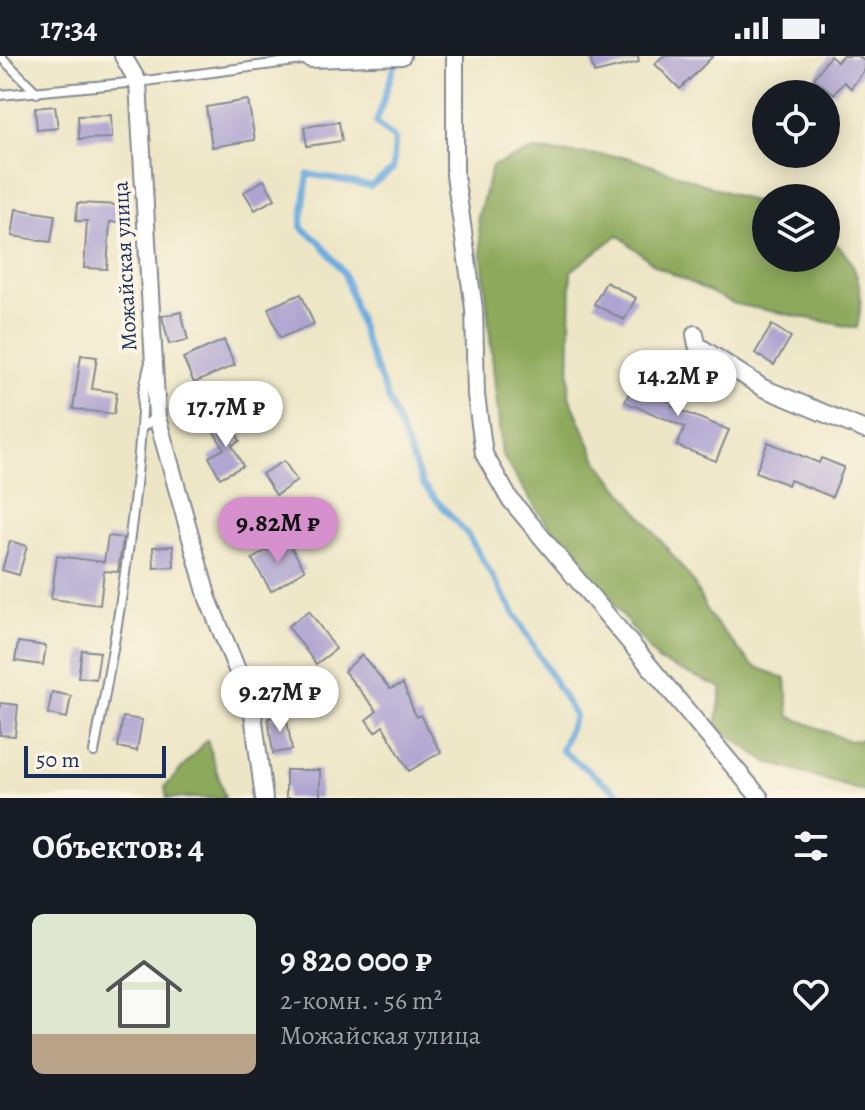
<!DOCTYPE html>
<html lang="ru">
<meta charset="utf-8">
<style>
:root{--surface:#171b24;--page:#20242c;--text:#f1f3f6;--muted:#9ea1a6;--accent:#d690ce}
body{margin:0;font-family:Alegreya,serif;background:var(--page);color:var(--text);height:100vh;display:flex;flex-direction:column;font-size:30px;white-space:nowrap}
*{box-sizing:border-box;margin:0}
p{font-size:26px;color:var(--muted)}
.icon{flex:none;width:44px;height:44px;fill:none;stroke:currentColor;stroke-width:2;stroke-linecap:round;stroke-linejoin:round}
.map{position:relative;height:742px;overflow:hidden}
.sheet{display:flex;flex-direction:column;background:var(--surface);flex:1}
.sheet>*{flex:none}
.buttons{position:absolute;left:752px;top:24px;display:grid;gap:16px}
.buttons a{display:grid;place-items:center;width:88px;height:88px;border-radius:50%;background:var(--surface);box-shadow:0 4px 20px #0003;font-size:40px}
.scale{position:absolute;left:24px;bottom:20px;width:142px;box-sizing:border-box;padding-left:8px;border:4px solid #1b2f5e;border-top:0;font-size:22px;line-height:28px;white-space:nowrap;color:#1b2f5e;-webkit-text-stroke:6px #fcf5e5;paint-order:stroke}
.price{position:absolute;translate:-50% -68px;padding:0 18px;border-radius:28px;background:#fff;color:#222;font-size:26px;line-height:52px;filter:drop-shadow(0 2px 4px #0008)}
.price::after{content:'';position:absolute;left:50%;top:48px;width:24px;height:18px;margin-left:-12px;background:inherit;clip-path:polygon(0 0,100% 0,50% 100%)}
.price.on{background:var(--accent);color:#111}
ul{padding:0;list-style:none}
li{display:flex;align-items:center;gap:24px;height:200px;padding:0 32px}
li span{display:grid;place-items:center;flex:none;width:224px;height:160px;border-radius:12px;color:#555}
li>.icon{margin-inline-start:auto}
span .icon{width:96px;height:96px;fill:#fffc;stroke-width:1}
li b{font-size:34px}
h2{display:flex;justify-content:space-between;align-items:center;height:96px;padding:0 32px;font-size:34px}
.status{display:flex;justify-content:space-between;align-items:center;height:56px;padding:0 40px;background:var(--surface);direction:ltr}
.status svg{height:22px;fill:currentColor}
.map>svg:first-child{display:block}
</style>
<div class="status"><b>17:34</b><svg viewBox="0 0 49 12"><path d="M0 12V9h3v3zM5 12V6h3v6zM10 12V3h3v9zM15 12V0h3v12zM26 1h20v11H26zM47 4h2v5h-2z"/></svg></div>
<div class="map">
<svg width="865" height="742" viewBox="0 0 865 742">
<rect width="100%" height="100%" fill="#fcf5e5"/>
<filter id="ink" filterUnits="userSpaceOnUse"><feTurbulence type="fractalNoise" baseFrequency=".0125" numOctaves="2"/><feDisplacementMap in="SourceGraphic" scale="16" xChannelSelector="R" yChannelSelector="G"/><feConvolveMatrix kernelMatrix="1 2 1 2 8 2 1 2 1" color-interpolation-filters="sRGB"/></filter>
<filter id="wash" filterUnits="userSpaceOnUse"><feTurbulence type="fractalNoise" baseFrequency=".006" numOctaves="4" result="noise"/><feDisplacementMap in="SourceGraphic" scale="32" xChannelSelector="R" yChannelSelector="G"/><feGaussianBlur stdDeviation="1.8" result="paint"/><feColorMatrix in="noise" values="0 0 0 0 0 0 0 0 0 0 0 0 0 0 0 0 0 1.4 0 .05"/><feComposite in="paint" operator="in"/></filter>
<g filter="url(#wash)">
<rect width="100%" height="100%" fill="#ede6c6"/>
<g fill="#8da95b" stroke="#546c5c" stroke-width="2">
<path d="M534,94L627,101L766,150V202H826V181C859,200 865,237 857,272L735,248L656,210L618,179L571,215L569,340L597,404L692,524L709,559L752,609L786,623L789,660L849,685L865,683V736L767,706L716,670L722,632L659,605L537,454L502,399L478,161L492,110Z"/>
<polygon points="207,684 225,742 167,742 165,731"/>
</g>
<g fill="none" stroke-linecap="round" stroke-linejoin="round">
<polyline stroke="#6cabdf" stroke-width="6" points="397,2 376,67 395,84 393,113 371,130 308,118 301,171 320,186 344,217 367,290 423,429 468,479 575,660 561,694 625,742"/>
</g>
<g id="blocks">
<g fill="#aea4d1">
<polygon points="590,0 638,0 639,6 594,17"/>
<polygon points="663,0 713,0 680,33 655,8"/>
<polygon points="830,0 837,6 842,0 858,0 865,6 865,13 851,32 844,26 834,38 814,22"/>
<polygon points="248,44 255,84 212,91 206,51"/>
<polygon points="55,50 58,72 37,74 35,52"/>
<polygon points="111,59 112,82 79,83 78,60"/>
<polygon points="339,66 342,85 307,90 304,71"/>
<polygon points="264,124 275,143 255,154 244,136"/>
<polygon points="77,147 119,149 119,166 110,166 107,213 84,212 87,165 76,165"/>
<polygon points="16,153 55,159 51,186 12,180"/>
<polygon points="606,226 636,242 624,264 594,248"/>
<polygon points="301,238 314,268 280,282 268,252"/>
<polygon points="181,256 188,284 169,288 162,260"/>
<polygon points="772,269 791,281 774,309 755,297"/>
<polygon points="224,284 235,309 194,327 183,302"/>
<polygon points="81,299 97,301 92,333 117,336 114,358 73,353"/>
<polygon points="639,313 662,323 655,340 673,347 672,351 729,374 716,405 677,390 685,371 625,346"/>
<polygon points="229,362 240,385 232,389 243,410 220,422 209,401 224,393 211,371"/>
<polygon points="768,386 819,407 821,402 844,411 832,441 790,424 788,429 756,416"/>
<polygon points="284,405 297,425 276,439 262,418"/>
<polygon points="108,480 123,482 118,516 104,515 100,549 51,543 57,500 104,506"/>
<polygon points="286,483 305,514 271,535 252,503"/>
<polygon points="10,485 27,490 19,519 2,514"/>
<polygon points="173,490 174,511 154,512 153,491"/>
<polygon points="309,555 336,593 316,608 288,570"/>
<polygon points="18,586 46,590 43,609 15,605"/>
<polygon points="82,594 100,596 96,623 78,621"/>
<polygon points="362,599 390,633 403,628 416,661 420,659 441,696 409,715 383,670 375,676 366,664 377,655 344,615"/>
<polygon points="52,636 71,640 67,662 48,658"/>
<polygon points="0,647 18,649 15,680 0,679"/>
<polygon points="286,659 292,694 273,697 268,662"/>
<polygon points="123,661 142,664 137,695 118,691"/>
<rect x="286" y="714" width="34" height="28"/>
</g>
</g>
</g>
<g filter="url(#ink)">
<use href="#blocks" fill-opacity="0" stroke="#848a92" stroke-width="2"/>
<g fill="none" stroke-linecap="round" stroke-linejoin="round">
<g stroke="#848a92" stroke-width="12">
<g id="service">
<polyline points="0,0 37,37"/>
<polyline points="0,39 138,26 310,3"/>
<polyline points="141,372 143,337 149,310"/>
<path d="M94,696C115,588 133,482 141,372L156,361"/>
</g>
</g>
<g stroke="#848a92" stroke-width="20">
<g id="minor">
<polyline points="123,0 138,26 157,361 208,543 252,650 264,742"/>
<polyline points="455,0 455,119 474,253 476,339 484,398 509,442 760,742"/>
<polyline points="310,3 402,0"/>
<polyline points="695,278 697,289 763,332 865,374"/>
</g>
</g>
<use href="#service" stroke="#fff" stroke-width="8"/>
<use href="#minor" stroke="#fff" stroke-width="16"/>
</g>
</g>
<g text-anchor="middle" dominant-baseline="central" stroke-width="8" stroke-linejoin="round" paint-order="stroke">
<g font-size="22" fill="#1b2f5e" stroke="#fcf5e5">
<text transform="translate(125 210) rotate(-93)">Можайская улица</text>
</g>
</g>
</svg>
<div class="buttons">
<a><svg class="icon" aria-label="locate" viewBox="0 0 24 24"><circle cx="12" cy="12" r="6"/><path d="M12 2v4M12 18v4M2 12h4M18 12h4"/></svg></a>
<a><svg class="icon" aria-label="layers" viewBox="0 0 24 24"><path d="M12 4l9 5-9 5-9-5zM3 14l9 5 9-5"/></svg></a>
</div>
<div class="scale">50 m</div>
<b class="price" style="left:678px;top:362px">14.2M ₽</b>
<b class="price" style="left:226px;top:393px">17.7M ₽</b>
<b class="price on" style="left:278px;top:509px">9.82M ₽</b>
<b class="price" style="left:280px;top:678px">9.27M ₽</b>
</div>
<section class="sheet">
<h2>Объектов: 4<svg class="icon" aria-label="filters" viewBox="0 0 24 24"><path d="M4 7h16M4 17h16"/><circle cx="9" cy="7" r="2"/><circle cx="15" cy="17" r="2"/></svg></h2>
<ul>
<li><span style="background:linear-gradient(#dfe7d0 75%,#b9a48a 0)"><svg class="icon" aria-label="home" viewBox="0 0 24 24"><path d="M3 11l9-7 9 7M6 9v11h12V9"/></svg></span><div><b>9 820 000 ₽</b><p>2-комн. · 56 m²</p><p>Можайская улица</p></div><svg class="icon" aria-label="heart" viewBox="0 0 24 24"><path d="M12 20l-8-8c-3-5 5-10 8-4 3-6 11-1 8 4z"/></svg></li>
</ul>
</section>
